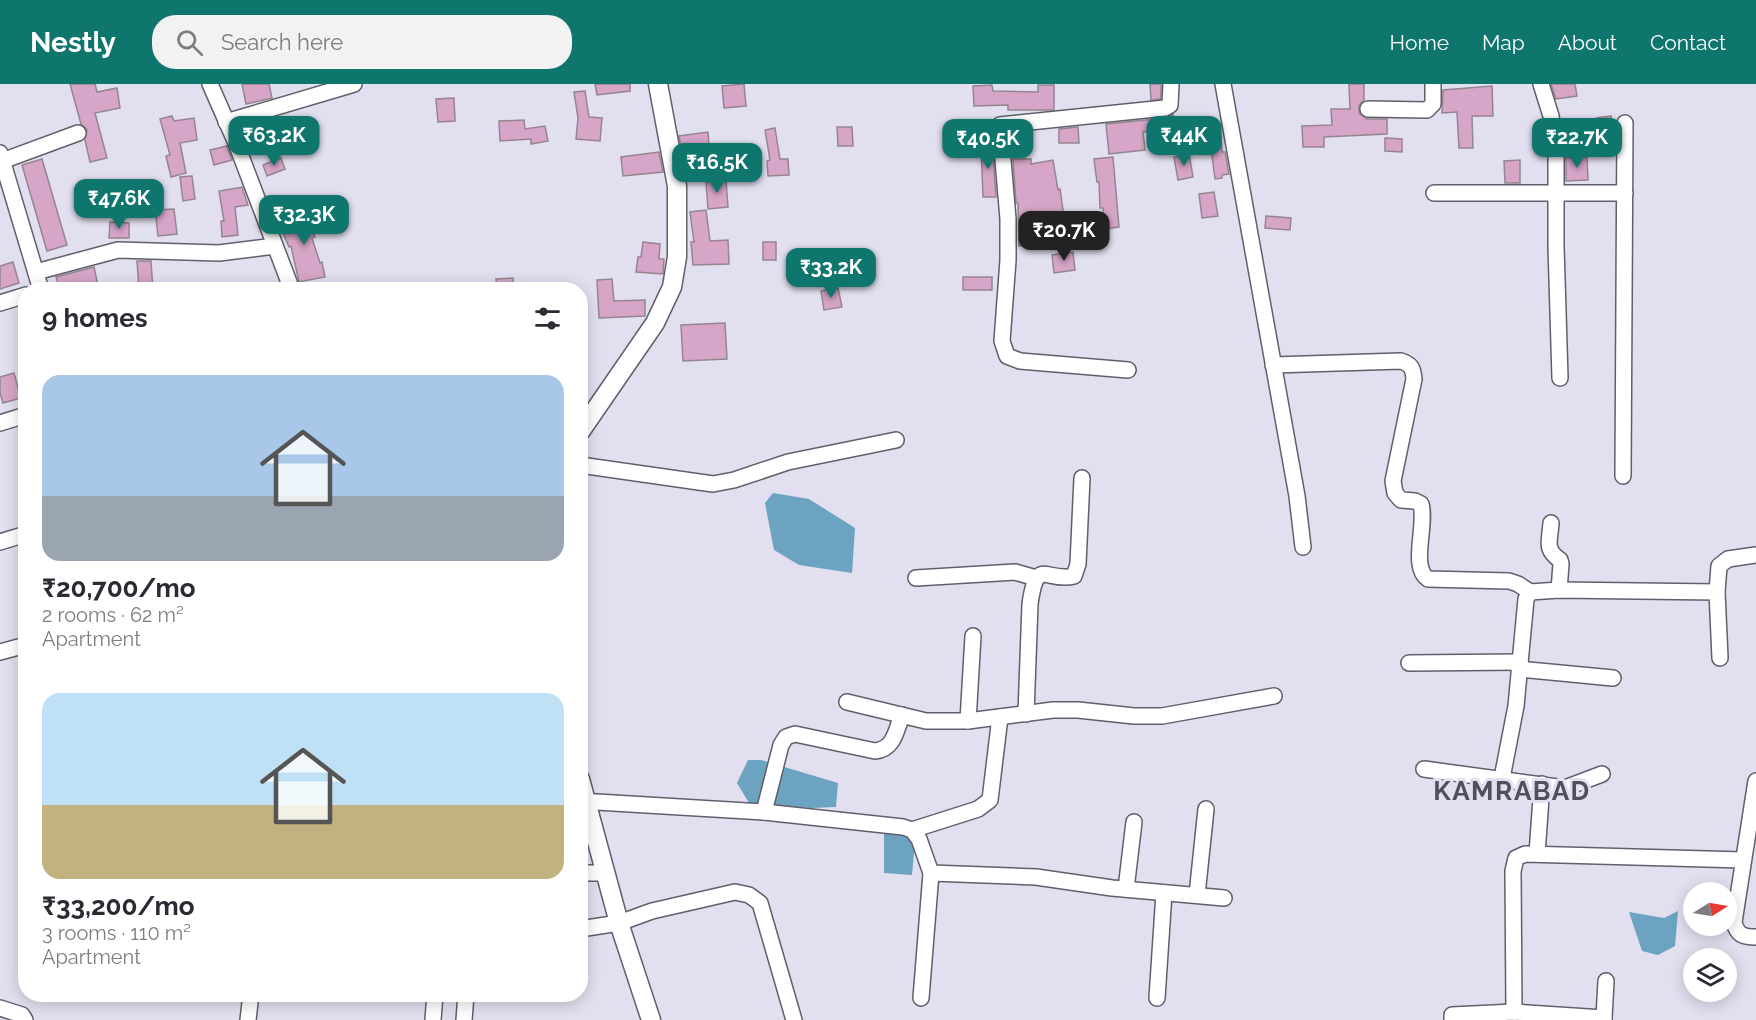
<!DOCTYPE html>
<meta charset="utf-8">
<style>
:root{--surface:#fff;--page:#f2f2f3;--text:#2b2b33;--muted:#7c7c81;--accent:#0f766e}
body{margin:0;font-family:Raleway,sans-serif;background:var(--page);color:var(--text);height:100vh;display:flex;flex-direction:column;font-size:22px;white-space:nowrap}
*{box-sizing:border-box;margin:0}
p{font-size:20px;color:var(--muted)}
.icon{flex:none;width:33px;height:33px;fill:none;stroke:currentColor;stroke-width:2;stroke-linecap:round;stroke-linejoin:round}
.map{position:relative;flex:1;overflow:hidden}
.sheet{position:absolute;left:18px;top:198px;width:570px;height:720px;display:flex;flex-direction:column;background:var(--surface);border-radius:24px;box-shadow:0 3px 15px #0003}
.sheet>*{flex:none}
.needle{width:39px;rotate:79deg}
.tools{position:absolute;left:1683px;top:798px;display:grid;gap:12px}
.tools a{display:grid;place-items:center;width:54px;height:54px;border-radius:50%;background:var(--surface);box-shadow:0 3px 15px #0003;font-size:30px}
.price{position:absolute;translate:-50% -51px;padding:0 14px;border-radius:12px;background:var(--accent);color:#fff;font-size:20px;line-height:39px;filter:drop-shadow(0 2px 3px #0008)}
.price::after{content:'';position:absolute;left:50%;top:36px;width:18px;height:14px;margin-left:-9px;background:inherit;clip-path:polygon(0 0,100% 0,50% 100%)}
.price.selected{background:#222;color:#fff}
ul{padding:0;list-style:none}
li{display:grid;align-content:center;gap:12px;height:318px;padding:0 24px}
li span{display:grid;place-items:center;height:186px;border-radius:18px;color:#555}
li>.icon{margin-inline-start:auto}
span .icon{width:108px;height:108px;fill:#fffc;stroke-width:1}
li b{font-size:26px}
h2{display:flex;justify-content:space-between;align-items:center;height:72px;padding:0 24px;font-size:26px}
header{display:flex;align-items:center;gap:36px;box-sizing:border-box;height:84px;padding:0 30px;background:var(--accent);color:#fff}
header strong{font-size:28px}
nav{display:flex;gap:33px;margin-inline-start:auto;font-size:21px}
.search{width:420px;height:54px;background:var(--page);display:flex;align-items:center;gap:15px;box-sizing:border-box;padding:0 21px;border-radius:24px;color:var(--muted);font-size:22px}
.map>svg:first-child{display:block}
</style>
<header>
<strong>Nestly</strong>
<div class="search"><svg class="icon" aria-label="search" viewBox="0 0 24 24"><circle cx="10" cy="10" r="6"/><path d="M15 15l6 6"/></svg>Search here</div>
<nav><a>Home</a><a>Map</a><a>About</a><a>Contact</a></nav>
</header>
<div class="map">
<svg width="1756" height="936" viewBox="0 0 1756 936">
<rect width="100%" height="100%" fill="#e2dff0"/>
<g fill="#6ba3c0">
<polygon points="773,409 809,415 855,444 852,489 799,481 774,466 765,419"/>
<polygon points="748,676 761,676 838,699 836,723 811,724 749,719 737,699"/>
<polygon points="904,748 915,758 912,791 884,789 884,750"/>
<polygon points="1678,827 1675,862 1658,871 1642,867 1629,828 1664,834"/>
</g>
<g fill="#d6a5c7" stroke="#95858f" stroke-width="1.5">
<polygon points="70,0 95,0 97,8 117,4 120,24 95,29 107,74 90,78 85,56 87,46 81,40"/>
<polygon points="242,0 269,0 272,14 246,20"/>
<polygon points="595,0 630,0 630,7 597,11"/>
<polygon points="744,0 746,22 724,24 722,2"/>
<polygon points="1150,0 1161,0 1161,15 1151,16"/>
<polygon points="1349,0 1364,0 1364,16 1359,21 1359,29 1367,35 1387,35 1387,50 1324,53 1324,63 1303,63 1302,42 1332,41 1331,25 1350,25"/>
<polygon points="1551,0 1575,0 1577,12 1556,15"/>
<polygon points="992,1 993,7 1038,8 1038,1 1054,1 1054,26 1008,26 1008,21 974,22 973,2"/>
<polygon points="1492,2 1493,32 1472,32 1473,64 1459,64 1457,28 1442,29 1443,6"/>
<polygon points="585,7 589,33 602,34 600,57 576,55 578,34 574,8"/>
<polygon points="454,14 455,37 438,38 436,15"/>
<polygon points="1173,30 1174,47 1143,48 1145,66 1109,70 1106,40 1166,34"/>
<polygon points="172,32 174,37 194,34 197,56 180,59 186,89 171,93 166,72 170,71 160,35"/>
<polygon points="1611,32 1614,58 1600,60 1597,34"/>
<polygon points="277,33 279,39 263,44 261,38"/>
<polygon points="524,36 525,45 545,42 548,57 531,60 531,55 500,57 499,37"/>
<polygon points="1212,36 1213,52 1221,51 1222,68 1225,68 1229,90 1222,91 1222,94 1215,95 1211,64 1186,65 1184,38"/>
<polygon points="837,43 852,43 853,62 838,62"/>
<polygon points="1078,43 1079,59 1059,59 1059,45"/>
<polygon points="775,44 780,75 788,75 789,91 768,92 767,77 770,76 765,46"/>
<polygon points="708,48 709,63 695,64 699,89 686,91 679,52"/>
<polygon points="1385,54 1402,55 1402,68 1385,67"/>
<polygon points="981,58 992,58 996,113 983,113"/>
<polygon points="227,62 232,76 214,81 210,66"/>
<polygon points="659,68 663,88 623,92 621,73"/>
<polygon points="1189,70 1193,93 1178,96 1174,73"/>
<polygon points="1113,73 1119,143 1104,145 1103,124 1100,124 1099,98 1097,98 1094,75"/>
<polygon points="1587,73 1588,96 1566,97 1566,74"/>
<polygon points="281,74 285,85 267,92 263,81"/>
<polygon points="42,75 67,161 47,167 22,81"/>
<polygon points="1013,75 1031,75 1031,80 1053,76 1058,106 1060,105 1066,148 1041,151 1042,161 1019,162 1018,119 1016,119"/>
<polygon points="1520,76 1520,99 1505,99 1504,77"/>
<polygon points="192,92 195,115 183,117 180,93"/>
<polygon points="726,96 728,123 708,125 706,98"/>
<polygon points="242,103 248,121 235,123 238,151 222,153 221,137 224,137 219,107"/>
<polygon points="1214,108 1218,132 1202,134 1199,110"/>
<polygon points="305,118 315,153 312,154 320,179 322,178 325,193 299,198 291,162 289,163 283,149 296,144 291,121"/>
<polygon points="174,125 177,150 158,152 155,126"/>
<polygon points="706,126 710,157 728,156 729,180 693,181 691,158 694,158 690,128"/>
<polygon points="1266,132 1291,134 1290,146 1265,144"/>
<polygon points="110,138 129,139 129,154 109,154"/>
<polygon points="643,158 660,160 659,175 664,175 663,190 636,188 638,173 641,173"/>
<rect x="763" y="158" width="13" height="18"/>
<polygon points="1073,168 1075,186 1054,189 1052,171"/>
<polygon points="137,177 151,177 153,206 139,206"/>
<polygon points="13,178 19,199 0,205 0,182"/>
<polygon points="94,183 99,206 60,206 56,193"/>
<rect x="963" y="193" width="29" height="13"/>
<polygon points="513,194 514,206 497,206 496,195"/>
<polygon points="612,195 614,217 645,216 645,232 599,234 597,196"/>
<polygon points="838,204 842,223 824,226 821,207"/>
<polygon points="725,239 727,275 683,277 681,241"/>
<polygon points="14,289 21,314 3,319 0,309 0,293"/>
</g>
<g fill="none" stroke-linecap="round" stroke-linejoin="round">
<g stroke="#615e6d" stroke-width="18">
<g id="minor">
<polyline points="210,0 236,59 292,206"/>
<polyline points="1223,0 1297,412 1303,463"/>
<polyline points="1541,0 1551,32 1556,61 1556,162 1560,294"/>
<polyline points="1368,25 1427,26 1433,20 1433,0"/>
<polyline points="226,38 354,0"/>
<polyline points="0,69 41,206"/>
<polyline points="2,77 78,49"/>
<polyline points="1434,109 1625,109"/>
<polyline points="36,188 118,166 219,169 275,162"/>
<polyline points="0,219 26,211"/>
<path d="M1273,281L1401,277C1411,280 1413,284 1414,295L1393,397L1395,409L1401,416L1415,417L1421,420C1427,441 1410,483 1428,495L1509,497L1518,500L1530,508"/>
<polyline points="1128,286 1020,277 1007,272 1002,257 1008,176 1008,135 1000,41 1165,24 1170,21 1171,0"/>
<polyline points="0,339 26,331"/>
<polyline points="580,381 713,400 734,396 788,378 896,356"/>
<polyline points="1623,392 1625,39"/>
<path d="M1551,439C1550,457 1544,465 1560,476L1561,480L1559,506"/>
<polyline points="0,458 26,450"/>
<polyline points="916,494 1015,488 1036,494"/>
<polyline points="1717,508 1719,482 1728,475 1756,471"/>
<polyline points="0,568 26,561"/>
<polyline points="1409,579 1520,578"/>
<polyline points="1519,585 1613,594"/>
<polyline points="847,618 926,637 968,637 1053,626 1078,626 1134,632 1162,632 1274,612"/>
<path d="M1026,630L1030,520C1037,471 1046,499 1074,492L1078,480L1082,394"/>
<polyline points="968,637 973,552"/>
<polyline points="1424,685 1565,704 1602,690"/>
<polyline points="1502,694 1516,622 1526,515 1530,508 1559,506 1717,508 1720,574"/>
<path d="M1756,697L1734,838C1737,851 1743,853 1756,853"/>
<polyline points="580,717 764,728 903,743 912,746 919,755 931,789 921,914"/>
<path d="M764,728L781,661L786,653L795,650L875,667C894,665 896,647 902,631"/>
<polyline points="912,746 978,725 990,716 1000,633"/>
<polyline points="1537,770 1542,700"/>
<polyline points="580,789 605,789"/>
<polyline points="931,789 1036,793 1112,804 1224,814"/>
<polyline points="1126,805 1134,738"/>
<polyline points="1197,811 1206,725"/>
<polyline points="580,845 619,839 652,827 735,808 749,811 760,819 794,936"/>
<polyline points="1157,914 1164,809"/>
<polyline points="0,924 22,931 25,936"/>
<polyline points="1514,928 1513,787 1516,774 1525,770 1743,776"/>
<polyline points="1604,934 1606,897"/>
<polyline points="248,936 251,910"/>
<polyline points="433,936 435,910"/>
<polyline points="464,936 466,910"/>
<polyline points="1452,936 1452,931 1514,928 1604,934 1604,936"/>
</g>
</g>
<g stroke="#615e6d" stroke-width="21">
<g id="major">
<polyline points="580,348 655,239 672,203 677,173 677,102 658,0"/>
<polyline points="580,695 619,839 651,936"/>
</g>
</g>
<use href="#minor" stroke="#fff" stroke-width="15"/>
<use href="#major" stroke="#fff" stroke-width="18"/>
</g>
<g text-anchor="middle" dominant-baseline="central" stroke-width="6" stroke-linejoin="round" paint-order="stroke">
<g font-size="26" font-weight="bold" letter-spacing="1.5" fill="#524f5d" stroke="#e2dff0">
<text x="1512" y="707">KAMRABAD</text>
</g>
</g>
</svg>
<div class="tools">
<a><svg class="needle" viewBox="-14 -14 28 28"><path d="M0-13l5 13h-10z" fill="#e53935"/><path d="M0 13l5-13h-10z" fill="#7c7c81"/></svg></a>
<a><svg class="icon" aria-label="layers" viewBox="0 0 24 24"><path d="M12 4l9 5-9 5-9-5zM3 14l9 5 9-5"/></svg></a>
</div>
<b class="price" style="left:274px;top:83px">₹63.2K</b>
<b class="price" style="left:1184px;top:83px">₹44K</b>
<b class="price" style="left:1577px;top:85px">₹22.7K</b>
<b class="price" style="left:988px;top:86px">₹40.5K</b>
<b class="price" style="left:717px;top:110px">₹16.5K</b>
<b class="price" style="left:119px;top:146px">₹47.6K</b>
<b class="price" style="left:304px;top:162px">₹32.3K</b>
<b class="price selected" style="left:1064px;top:178px">₹20.7K</b>
<b class="price" style="left:831px;top:215px">₹33.2K</b>
<section class="sheet">
<h2>9 homes<svg class="icon" aria-label="filters" viewBox="0 0 24 24"><path d="M4 7h16M4 17h16"/><circle cx="9" cy="7" r="2"/><circle cx="15" cy="17" r="2"/></svg></h2>
<ul>
<li><span style="background:linear-gradient(#a9c7e8 65%,#9aa5b1 0)"><svg class="icon" aria-label="home" viewBox="0 0 24 24"><path d="M3 11l9-7 9 7M6 9v11h12V9"/></svg></span><div><b>₹20,700/mo</b><p>2 rooms · 62 m²</p><p>Apartment</p></div></li>
<li><span style="background:linear-gradient(#bfe0f5 60%,#c2b280 0)"><svg class="icon" aria-label="home" viewBox="0 0 24 24"><path d="M3 11l9-7 9 7M6 9v11h12V9"/></svg></span><div><b>₹33,200/mo</b><p>3 rooms · 110 m²</p><p>Apartment</p></div></li>
</ul>
</section>
</div>
